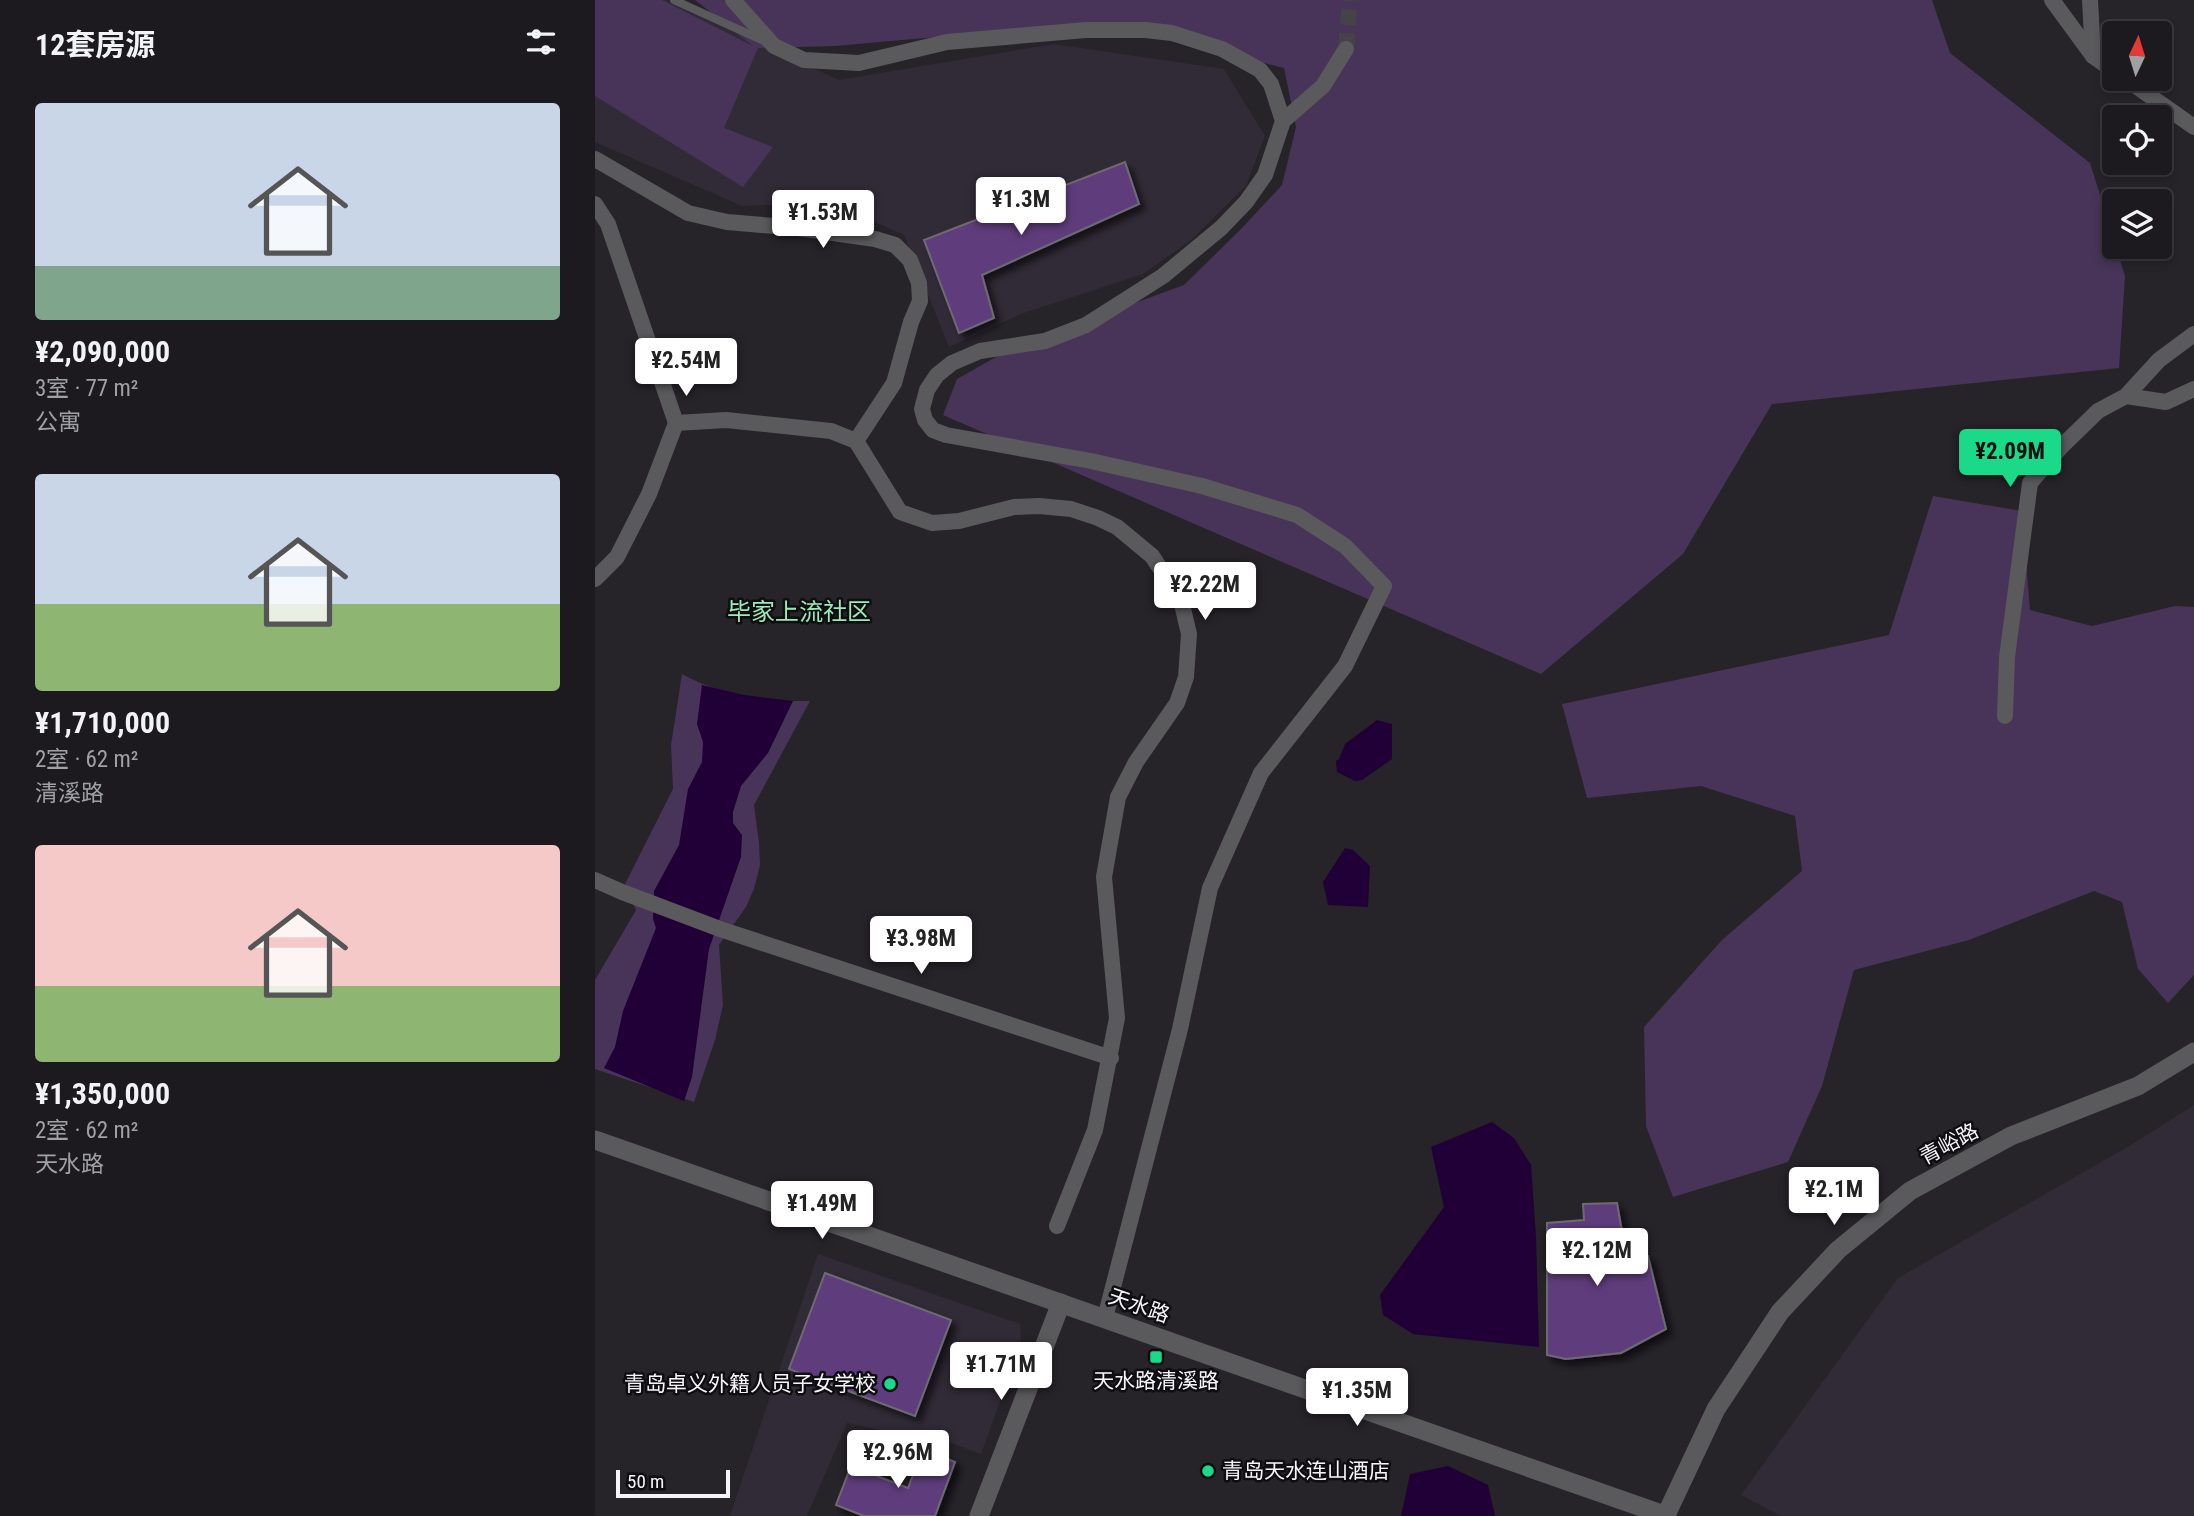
<!DOCTYPE html>
<html lang="zh">
<meta charset="utf-8">
<style>
:root{--surface:#1c1a1f;--page:#29272c;--text:#f1f3f6;--muted:#a0a1a4;--line:#3a383d;--accent:#1ad988}
body{margin:0;font-family:"Roboto Condensed","Noto Sans SC",sans-serif;background:var(--page);color:var(--text);height:100vh;display:flex;flex-direction:column;font-size:26px;white-space:nowrap}
*{box-sizing:border-box;margin:0}
p{font-size:23px;color:var(--muted)}
.icon{flex:none;width:38px;height:38px;fill:none;stroke:currentColor;stroke-width:2;stroke-linecap:round;stroke-linejoin:round}
.map{position:relative;flex:1;overflow:hidden}
.panel{display:flex;flex-direction:column;background:var(--surface);width:595px}
.panel>*{flex:none}
.needle{width:46px;rotate:4deg}
.buttons{position:absolute;left:1507px;top:21px;display:grid;gap:14px}
.buttons a{display:grid;place-items:center;width:70px;height:70px;border-radius:7px;background:var(--surface);box-shadow:0 4px 10px #0003,0 0 0 2px var(--line);font-size:35px}
.scale{position:absolute;left:21px;bottom:18px;width:114px;box-sizing:border-box;padding-left:7px;border:4px solid #f6f4f8;border-top:0;font-size:19px;line-height:24px;white-space:nowrap;color:#f6f4f8;-webkit-text-stroke:5px #0e0d10;paint-order:stroke}
.price{position:absolute;translate:-50% -60px;padding:0 16px;border-radius:7px;background:#fff;color:#222;font-size:23px;line-height:46px;filter:drop-shadow(0 2px 4px #0008)}
.price::after{content:'';position:absolute;left:50%;top:42px;width:21px;height:16px;margin-left:-10px;background:inherit;clip-path:polygon(0 0,100% 0,50% 100%)}
.price.active{background:var(--accent);color:#111}
ul{padding:0;list-style:none}
li{display:grid;align-content:center;gap:14px;height:371px;padding:0 35px}
li span{display:grid;place-items:center;height:217px;border-radius:7px;color:#555}
li>.icon{margin-inline-start:auto}
span .icon{width:126px;height:126px;fill:#fffc;stroke-width:1}
li b{font-size:30px}
h2{display:flex;justify-content:space-between;align-items:center;height:84px;padding:0 35px;font-size:30px}
main{display:flex;flex:1;min-height:0}
.map>svg:first-child{display:block}
</style>
<main>
<section class="panel">
<h2>12套房源<svg class="icon" aria-label="filters" viewBox="0 0 24 24"><path d="M4 7h16M4 17h16"/><circle cx="9" cy="7" r="2"/><circle cx="15" cy="17" r="2"/></svg></h2>
<ul>
<li><span style="background:linear-gradient(#c9d6e8 75%,#7fa58c 0)"><svg class="icon" aria-label="home" viewBox="0 0 24 24"><path d="M3 11l9-7 9 7M6 9v11h12V9"/></svg></span><div><b>¥2,090,000</b><p>3室 · 77 m²</p><p>公寓</p></div></li>
<li><span style="background:linear-gradient(#c9d6e8 60%,#8fb573 0)"><svg class="icon" aria-label="home" viewBox="0 0 24 24"><path d="M3 11l9-7 9 7M6 9v11h12V9"/></svg></span><div><b>¥1,710,000</b><p>2室 · 62 m²</p><p>清溪路</p></div></li>
<li><span style="background:linear-gradient(#f6c9c9 65%,#8fb573 0)"><svg class="icon" aria-label="home" viewBox="0 0 24 24"><path d="M3 11l9-7 9 7M6 9v11h12V9"/></svg></span><div><b>¥1,350,000</b><p>2室 · 62 m²</p><p>天水路</p></div></li>
</ul>
</section>
<div class="map">
<svg width="1599" height="1516" viewBox="0 0 1599 1516">
<defs>
<filter id="shadow"><feDropShadow dx="5.5" dy="5.5" stdDeviation="3.5" flood-color="#0009"/></filter>
</defs>
<rect width="100%" height="100%" fill="#262329"/>
<g fill="#312b37">
<polygon points="0,0 72,0 244,80 459,44 629,69 670,136 651,186 595,241 548,274 426,314 354,347 309,235 238,203 147,206 0,142"/>
<polygon points="1599,1105 1599,1516 1186,1516 1146,1495 1303,1278 1536,1145"/>
<polygon points="223,1254 425,1324 426,1344 386,1454 334,1435 313,1436 252,1423 212,1516 135,1516"/>
</g>
<g fill="#473458">
<polygon points="0,0 67,0 158,46 100,0 1337,0 1355,53 1495,163 1519,240 1519,247 1521,247 1530,276 1524,368 1177,404 1088,554 946,674 348,415 362,379 417,348 589,285 646,229 687,185 701,127 689,68 510,22 240,46 163,48 129,128 178,147 148,187 0,96"/>
<polygon points="1338,496 1427,511 1435,610 1497,626 1580,606 1599,607 1599,975 1573,1003 1543,969 1527,902 1499,891 1374,940 1259,970 1227,1086 1193,1162 1078,1197 1051,1126 1049,1027 1127,940 1207,871 1200,816 1106,786 992,798 967,704 1294,635"/>
<path d="M87,674C124,695 172,702 215,701L159,805L164,843L165,865L159,889L151,907L124,945L128,1005L120,1040L99,1102L0,1069V980L41,910L30,884L78,789L76,745Z"/>
</g>
<g fill="#210037">
<polygon points="107,685 149,695 198,701 173,753 146,786 138,812 138,823 147,835 146,857 114,949 97,1077 89,1101 9,1068 20,1047 28,1011 61,928 58,919 59,891 84,845 93,789 107,762 108,742 102,724"/>
<polygon points="782,720 797,724 797,759 767,780 760,781 742,772 741,761 744,759 750,744"/>
<polygon points="750,848 758,850 775,866 773,907 733,905 728,882"/>
<polygon points="897,1122 919,1138 936,1165 941,1237 944,1347 818,1334 788,1315 785,1295 849,1207 836,1147"/>
<polygon points="853,1466 893,1485 900,1516 806,1516 815,1474"/>
</g>
<g fill="#5f3e7c" stroke="#6e6b72" stroke-width="2" filter="url(#shadow)">
<polygon points="530,162 544,204 387,275 399,318 364,333 329,240"/>
<polygon points="1022,1203 1029,1243 1029,1258 1053,1256 1071,1329 1026,1353 971,1359 952,1355 952,1223 989,1220 988,1204"/>
<polygon points="230,1273 356,1320 320,1416 194,1369"/>
<polygon points="328,1449 360,1462 340,1516 269,1516 241,1505 256,1466 313,1488"/>
</g>
<g fill="none" stroke-linecap="round" stroke-linejoin="round">
<polyline stroke="#454248" stroke-width="16" stroke-dasharray="16 8" stroke-linecap="butt" points="751,49 755,0"/>
<polyline stroke="#5a595c" stroke-width="8" points="79,0 169,41"/>
<g stroke="#5a595c" stroke-width="16">
<polyline points="138,0 179,46 209,60 264,63 352,42 491,30 550,30 577,33 627,49 665,70 676,84 688,121 670,175 651,202 626,228 568,276 491,325 450,341 385,351 357,363 342,375 332,390 327,409 330,420 338,430 351,435 496,461 607,486 702,515 750,546 789,586 750,666 666,773 615,888 585,1029 510,1318"/>
<polyline points="1457,0 1498,56"/>
<polyline points="1495,0 1498,56 1519,71"/>
<polyline points="1531,79 1599,127"/>
<polyline points="688,121 728,86 751,49"/>
<polyline points="0,159 93,213 132,222 203,228 280,239 300,245 315,260 324,283 325,301 316,322 299,383 261,441"/>
<polyline points="0,204 13,224 81,423 54,494 22,557 0,579"/>
<polyline points="1531,396 1564,360 1599,334"/>
<polyline points="81,423 131,420 236,431 261,441 305,512 337,523 364,521 419,507 444,506 476,509 503,518 522,527 557,556 586,600 594,634 591,677 582,703 541,762 523,797 509,877 522,1018 500,1130 462,1226"/>
<polyline points="1410,716 1412,657 1435,483 1466,447 1503,411 1531,396 1571,402 1599,389"/>
<polyline points="0,880 27,892 125,929 516,1058"/>
</g>
<g stroke="#5a595c" stroke-width="19">
<polyline points="0,1140 1072,1516"/>
<polyline points="1071,1515 1121,1409 1185,1312 1243,1250 1315,1191 1416,1136 1543,1086 1599,1052"/>
<polyline points="384,1516 466,1303"/>
</g>
</g>
<g fill="#1ad988" stroke="#0e0d10" stroke-width="2.5">
<rect x="554" y="1350" width="14" height="14" rx="3.5"/>
<circle cx="295" cy="1384" r="7"/>
<circle cx="613" cy="1471" r="7"/>
</g>
<g text-anchor="middle" dominant-baseline="central" stroke-width="5" stroke-linejoin="round" paint-order="stroke">
<g font-size="21" fill="#f6f4f8" stroke="#0e0d10">
<text transform="translate(1354 1144) rotate(-28)">青峪路</text>
<text transform="translate(544 1306) rotate(19)">天水路</text>
</g>
<g font-size="21" fill="#f6f4f8" stroke="#0e0d10">
<text x="561" y="1381">天水路清溪路</text>
<text x="281" y="1384" text-anchor="end">青岛卓义外籍人员子女学校</text>
<text x="627" y="1471" text-anchor="start">青岛天水连山酒店</text>
</g>
<g font-size="24" fill="#9ce9bb" stroke="#0e0d10">
<text x="204" y="612">毕家上流社区</text>
</g>
</g>
</svg>
<div class="buttons">
<a><svg class="needle" viewBox="-14 -14 28 28"><path d="M0-13l5 13h-10z" fill="#e53935"/><path d="M0 13l5-13h-10z" fill="#a0a1a4"/></svg></a>
<a><svg class="icon" aria-label="locate" viewBox="0 0 24 24"><circle cx="12" cy="12" r="6"/><path d="M12 2v4M12 18v4M2 12h4M18 12h4"/></svg></a>
<a><svg class="icon" aria-label="layers" viewBox="0 0 24 24"><path d="M12 4l9 5-9 5-9-5zM3 14l9 5 9-5"/></svg></a>
</div>
<div class="scale">50 m</div>
<b class="price" style="left:426px;top:237px">¥1.3M</b>
<b class="price" style="left:228px;top:250px">¥1.53M</b>
<b class="price" style="left:91px;top:398px">¥2.54M</b>
<b class="price active" style="left:1415px;top:489px">¥2.09M</b>
<b class="price" style="left:610px;top:622px">¥2.22M</b>
<b class="price" style="left:326px;top:976px">¥3.98M</b>
<b class="price" style="left:1239px;top:1227px">¥2.1M</b>
<b class="price" style="left:227px;top:1241px">¥1.49M</b>
<b class="price" style="left:1002px;top:1288px">¥2.12M</b>
<b class="price" style="left:406px;top:1402px">¥1.71M</b>
<b class="price" style="left:762px;top:1428px">¥1.35M</b>
<b class="price" style="left:303px;top:1490px">¥2.96M</b>
</div>
</main>
